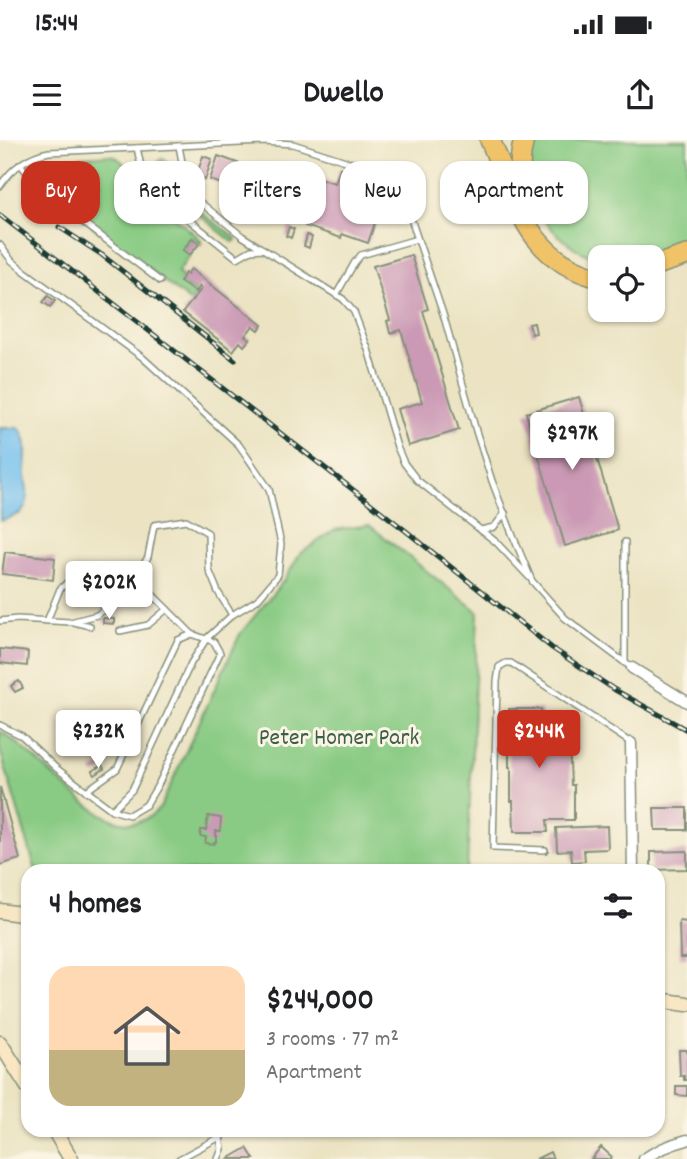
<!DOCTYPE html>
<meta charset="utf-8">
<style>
:root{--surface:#fff;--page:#f6f6f6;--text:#202124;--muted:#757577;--accent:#c8321e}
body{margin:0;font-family:Dekko,sans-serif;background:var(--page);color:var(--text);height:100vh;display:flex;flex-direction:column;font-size:26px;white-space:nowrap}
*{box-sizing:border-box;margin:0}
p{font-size:23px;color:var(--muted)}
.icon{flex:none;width:38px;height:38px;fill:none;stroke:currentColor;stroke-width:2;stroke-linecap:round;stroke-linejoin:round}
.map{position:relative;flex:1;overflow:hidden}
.side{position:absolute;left:21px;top:724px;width:644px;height:273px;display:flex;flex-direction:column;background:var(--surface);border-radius:21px;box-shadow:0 2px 5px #0004}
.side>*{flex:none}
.top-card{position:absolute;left:21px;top:21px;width:646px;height:63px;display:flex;gap:14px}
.controls{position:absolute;left:588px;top:105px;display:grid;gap:14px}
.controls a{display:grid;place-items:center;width:77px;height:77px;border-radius:14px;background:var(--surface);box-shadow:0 2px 5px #0004;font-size:35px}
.price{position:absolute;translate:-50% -60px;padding:0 16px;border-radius:7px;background:#fff;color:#222;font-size:23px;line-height:46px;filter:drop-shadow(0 2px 4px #0008)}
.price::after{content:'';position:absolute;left:50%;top:42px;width:21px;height:16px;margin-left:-10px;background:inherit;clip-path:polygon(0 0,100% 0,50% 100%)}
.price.on{background:var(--accent);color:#fff}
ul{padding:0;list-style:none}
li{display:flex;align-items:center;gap:21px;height:175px;padding:0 28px}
li span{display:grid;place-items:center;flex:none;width:196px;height:140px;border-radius:21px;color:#555}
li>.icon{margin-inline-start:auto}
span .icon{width:84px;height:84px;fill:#fffc;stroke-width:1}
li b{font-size:30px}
h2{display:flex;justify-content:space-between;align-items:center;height:84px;padding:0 28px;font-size:30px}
.tag{padding:0 24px;border-radius:21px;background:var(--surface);box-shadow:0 2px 5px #0004;font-size:24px;line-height:63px}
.tag.on{background:var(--accent);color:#fff}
.status{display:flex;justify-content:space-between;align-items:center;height:49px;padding:0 35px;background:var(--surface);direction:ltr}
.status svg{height:19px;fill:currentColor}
header{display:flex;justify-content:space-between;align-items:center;height:91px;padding:0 28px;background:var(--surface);font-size:32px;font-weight:700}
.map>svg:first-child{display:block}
</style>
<div class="status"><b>15:44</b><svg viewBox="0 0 49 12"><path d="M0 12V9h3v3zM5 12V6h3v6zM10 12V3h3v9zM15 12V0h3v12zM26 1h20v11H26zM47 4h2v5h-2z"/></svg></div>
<header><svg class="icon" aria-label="menu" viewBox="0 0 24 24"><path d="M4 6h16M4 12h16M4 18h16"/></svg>Dwello<svg class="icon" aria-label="share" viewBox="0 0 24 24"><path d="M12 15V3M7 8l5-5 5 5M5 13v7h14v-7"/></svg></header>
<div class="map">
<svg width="687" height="1019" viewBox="0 0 687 1019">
<rect width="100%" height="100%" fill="#fcf5e5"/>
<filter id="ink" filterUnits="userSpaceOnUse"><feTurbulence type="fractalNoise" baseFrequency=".0143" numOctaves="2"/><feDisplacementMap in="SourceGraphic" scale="14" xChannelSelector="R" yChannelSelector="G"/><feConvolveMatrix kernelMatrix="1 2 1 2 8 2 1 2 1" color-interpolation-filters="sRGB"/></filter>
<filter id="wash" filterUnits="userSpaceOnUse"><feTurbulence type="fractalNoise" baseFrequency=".00686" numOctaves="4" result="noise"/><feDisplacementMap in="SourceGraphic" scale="28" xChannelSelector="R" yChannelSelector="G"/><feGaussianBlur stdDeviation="1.57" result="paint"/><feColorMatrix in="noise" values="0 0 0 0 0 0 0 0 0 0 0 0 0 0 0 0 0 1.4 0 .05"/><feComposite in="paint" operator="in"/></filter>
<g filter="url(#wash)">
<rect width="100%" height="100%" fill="#ebe3c2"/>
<g fill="#89cb84" stroke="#54845c" stroke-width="2">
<path d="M531,0H687V110L653,117H600V120C567,109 529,76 528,38C527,26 530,12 531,0Z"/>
<path d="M111,15C131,23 129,38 142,51C161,69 183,82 201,100V104L192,98L183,109L190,115L178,132L183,138L181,142L191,150L192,149L197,154L191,162L77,74L76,72L79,66L82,68L101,43L81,28L62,53L59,54C41,49 39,32 51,19Z"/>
<path d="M161,19H165C174,30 175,42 183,54C194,70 219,85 235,97L236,100L233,102L158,42C152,34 154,27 161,19Z"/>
<path d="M369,385L478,472L467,731H36L0,610V591C7,596 15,601 22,607C48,628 98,686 132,683C144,682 151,676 160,668L240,494L285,439L300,414L334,390Z"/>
</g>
<path fill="#75c1ef" stroke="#4a7f92" stroke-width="2" d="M0,288H19C31,303 24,319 25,336C26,346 30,359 24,369C20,376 8,378 0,381Z"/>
<g id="blocks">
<g fill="#cb99b5">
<polygon points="203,16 212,19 205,40 199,37 200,35 197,34"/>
<polygon points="218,16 310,49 307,56 315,59 322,39 335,43 340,28 358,34 349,61 379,71 368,103 342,94 341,98 305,86 312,68 304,65 301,72 210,40"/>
<polygon points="289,87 294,89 291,98 286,96"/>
<polygon points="307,95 312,97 309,108 304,106"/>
<polygon points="192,98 199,104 190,115 183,110"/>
<polygon points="411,115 428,169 423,171 459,290 408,306 397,269 422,262 401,190 390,193 387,181 390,180 373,126"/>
<polygon points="191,129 262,185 259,190 253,186 245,196 250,199 244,206 240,202 233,211 183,172 202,148 200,146 196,152 180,142 185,133 187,134"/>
<polygon points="48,156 55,161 50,167 43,162"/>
<polygon points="534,183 536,193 532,194 529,184"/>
<polygon points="579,257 618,390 565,406 526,273"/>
<polygon points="5,412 55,418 53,440 2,434"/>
<polygon points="103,478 114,479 114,484 103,483"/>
<polygon points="0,509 28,512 27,526 0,523"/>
<polygon points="19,541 23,548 15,552 11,546"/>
<polygon points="509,569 541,569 542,579 568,579 571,645 574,645 574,680 547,680 548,692 514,692 513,661 511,661 511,627 509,627"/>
<polygon points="102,625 104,629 95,635 92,631"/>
<polygon points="0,647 20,719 0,725"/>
<polygon points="654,668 687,668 687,690 655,690"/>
<polygon points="208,676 221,678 220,691 216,691 216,702 214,702 214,704 205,703 206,697 200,696 201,690 206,690"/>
<polygon points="607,686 608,709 584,710 585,721 572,722 571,710 557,711 556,688"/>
<polygon points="687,711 687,729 651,730 651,712"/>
<polygon points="679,781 687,782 687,818 680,818"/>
<polygon points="679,910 687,910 687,940 684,940 684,936 680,936"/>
<polygon points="676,946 687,946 687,956 676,955"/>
<polygon points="601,1007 612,1017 611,1019 591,1019"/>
<polygon points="247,1008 254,1019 228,1019"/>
<polygon points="550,1012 553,1019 536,1019"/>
</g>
</g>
</g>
<g filter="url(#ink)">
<use href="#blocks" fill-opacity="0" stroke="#85907b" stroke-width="2"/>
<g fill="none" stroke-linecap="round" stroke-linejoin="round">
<g stroke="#85907b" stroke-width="8">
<g id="lane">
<polyline points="179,6 185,38 187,45 196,59 242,96 343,159 354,172 368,209 397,307 404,323 417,340 496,402 529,437"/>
<path d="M137,8C141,25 142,39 154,52L237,118L251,110L263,109"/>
<polyline points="20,24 42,51 160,141"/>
<path d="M0,46C12,28 27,16 49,12L263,2L293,4L358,25L385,37L397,48L407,67L444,177L476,291L492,341L511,391L532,441L565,478L632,528"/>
<polyline points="0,105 11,120 23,130 142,217 239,305 269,349 281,404 278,435 257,460 232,475 207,498 191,523 132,650 112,670"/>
<polyline points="336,155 355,122 361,115 417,99"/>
<polyline points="481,390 494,387 505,373"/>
<polyline points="0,481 17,479 70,482 97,475 118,458 134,440 148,417 154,385 186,380 208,393 209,430 218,452 232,475"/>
<polyline points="47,481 60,449 71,439 106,432 141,443 192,494"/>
<polyline points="73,482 90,486"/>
<polyline points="120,491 148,485 167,469"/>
<polyline points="625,523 625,402"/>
<polyline points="0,585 22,596 56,628 112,670 129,675 146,665 159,643 220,513 214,502 192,494 178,500 117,629 86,651"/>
<polyline points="545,710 493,708 497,542 499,527 506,523 511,523 631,603"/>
<polyline points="220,997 231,990"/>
<polyline points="179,1019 220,997 222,1009 218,1019"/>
</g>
</g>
<g stroke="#85907b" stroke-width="13">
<g id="street">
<polyline points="632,528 687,562"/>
<polyline points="631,603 633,732"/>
<path d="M644,1019C657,1010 672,1004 687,1000"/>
</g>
</g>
<g stroke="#85907b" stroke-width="17">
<g id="secondary">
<polyline points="0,771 28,775"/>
<polyline points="658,860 687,864"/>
<polyline points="0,903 28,947"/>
<polyline points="54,990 71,1019"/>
</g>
</g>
<g stroke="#85907b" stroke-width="22">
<g id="highway">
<path d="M490,0C516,59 526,121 600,138"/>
<path d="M524,0C517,23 520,48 531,68"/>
<polyline points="653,126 687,115"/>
</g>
</g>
<use href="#lane" stroke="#fff" stroke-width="5"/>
<use href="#street" stroke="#fff" stroke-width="10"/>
<use href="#secondary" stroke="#f9e7c3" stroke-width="14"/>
<use href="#highway" stroke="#f1c369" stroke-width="19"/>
<g stroke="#1f3d34" stroke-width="5">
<g id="rail">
<polyline points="0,75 406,391 552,508 615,550 687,590"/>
<polyline points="59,87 102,115 235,220"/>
</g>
</g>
<use href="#rail" stroke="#fcf5e5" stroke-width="2.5" stroke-dasharray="8" stroke-linecap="butt"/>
</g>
</g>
<g text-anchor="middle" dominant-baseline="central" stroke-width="6" stroke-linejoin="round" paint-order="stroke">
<g font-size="24" fill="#3a6048" stroke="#fcf5e5">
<text x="339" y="599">Peter Homer Park</text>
</g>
</g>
</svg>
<div class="controls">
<a><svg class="icon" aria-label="locate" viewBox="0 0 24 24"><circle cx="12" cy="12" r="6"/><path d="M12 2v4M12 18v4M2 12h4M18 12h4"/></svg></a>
</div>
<b class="price" style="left:572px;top:332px">$297K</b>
<b class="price" style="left:109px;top:481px">$202K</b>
<b class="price" style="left:98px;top:630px">$232K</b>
<b class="price on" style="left:539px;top:630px">$244K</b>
<div class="top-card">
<a class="tag on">Buy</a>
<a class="tag">Rent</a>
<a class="tag">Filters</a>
<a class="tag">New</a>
<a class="tag">Apartment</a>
</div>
<section class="side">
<h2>4 homes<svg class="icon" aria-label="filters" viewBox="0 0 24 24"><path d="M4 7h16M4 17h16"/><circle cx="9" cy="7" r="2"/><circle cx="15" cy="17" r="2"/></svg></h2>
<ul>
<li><span style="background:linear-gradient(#ffd9b3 60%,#c2b280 0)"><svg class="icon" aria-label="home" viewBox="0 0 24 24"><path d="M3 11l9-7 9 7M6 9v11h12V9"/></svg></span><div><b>$244,000</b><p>3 rooms · 77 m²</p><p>Apartment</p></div></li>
</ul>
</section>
</div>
